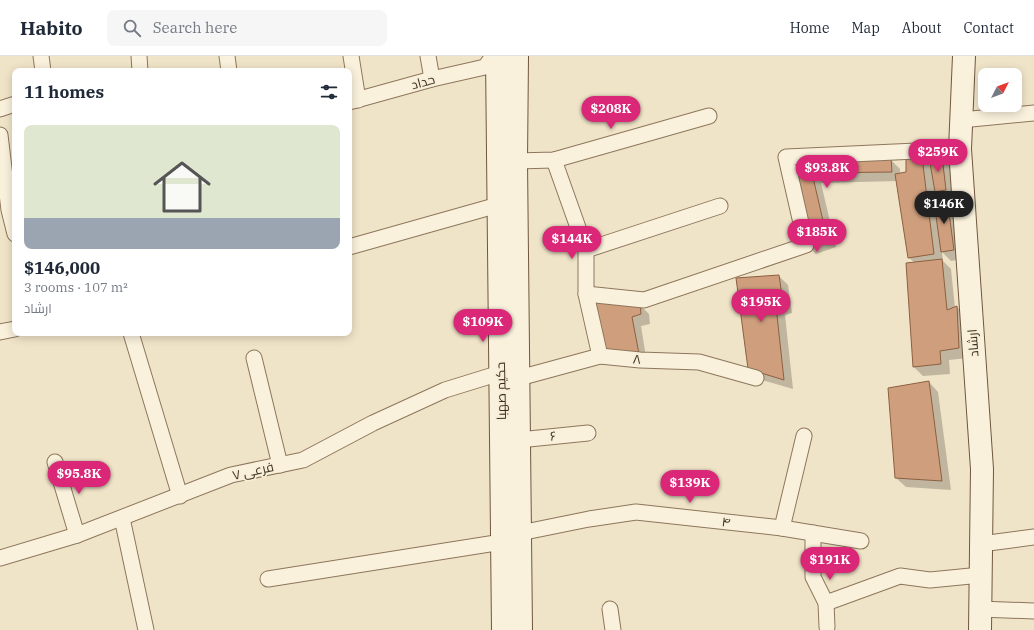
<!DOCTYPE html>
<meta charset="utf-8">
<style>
:root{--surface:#fff;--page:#f6f6f7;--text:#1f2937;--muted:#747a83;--line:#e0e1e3;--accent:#db2777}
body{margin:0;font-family:"IBM Plex Serif",Cairo,serif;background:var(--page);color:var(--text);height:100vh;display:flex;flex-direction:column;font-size:15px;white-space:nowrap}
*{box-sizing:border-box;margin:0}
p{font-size:13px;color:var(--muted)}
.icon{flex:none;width:22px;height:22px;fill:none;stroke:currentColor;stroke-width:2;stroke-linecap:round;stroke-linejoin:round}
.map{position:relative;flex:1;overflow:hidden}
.drawer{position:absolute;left:12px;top:12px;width:340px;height:268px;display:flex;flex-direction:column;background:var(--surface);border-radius:8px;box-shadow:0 2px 10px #0003}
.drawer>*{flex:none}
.needle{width:26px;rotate:48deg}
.buttons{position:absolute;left:978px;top:12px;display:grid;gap:8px}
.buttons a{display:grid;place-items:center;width:44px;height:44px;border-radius:8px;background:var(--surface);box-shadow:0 2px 10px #0003;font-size:20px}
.price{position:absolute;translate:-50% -34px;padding:0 9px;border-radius:14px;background:var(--accent);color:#fff;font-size:13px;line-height:26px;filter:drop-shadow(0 1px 2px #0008)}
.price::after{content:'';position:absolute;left:50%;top:24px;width:12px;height:9px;margin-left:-6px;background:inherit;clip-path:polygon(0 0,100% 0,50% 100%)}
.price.selected{background:#222;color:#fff}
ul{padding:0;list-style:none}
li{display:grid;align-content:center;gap:8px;height:212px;padding:0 12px}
li span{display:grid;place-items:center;height:124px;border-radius:8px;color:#555}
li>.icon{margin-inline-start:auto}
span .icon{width:72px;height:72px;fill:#fffc;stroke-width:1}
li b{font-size:17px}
h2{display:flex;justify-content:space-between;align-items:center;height:48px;padding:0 12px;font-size:17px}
header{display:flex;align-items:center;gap:24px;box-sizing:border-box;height:56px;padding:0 20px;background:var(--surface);border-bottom:1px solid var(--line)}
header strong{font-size:19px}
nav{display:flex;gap:22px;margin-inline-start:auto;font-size:14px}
.search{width:280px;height:36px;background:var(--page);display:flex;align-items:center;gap:10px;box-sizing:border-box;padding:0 14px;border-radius:8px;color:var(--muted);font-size:15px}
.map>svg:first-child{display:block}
</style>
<header>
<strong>Habito</strong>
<div class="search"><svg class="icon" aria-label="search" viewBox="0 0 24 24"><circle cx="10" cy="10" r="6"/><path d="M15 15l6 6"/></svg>Search here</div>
<nav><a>Home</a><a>Map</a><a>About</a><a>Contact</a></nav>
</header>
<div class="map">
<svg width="1034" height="574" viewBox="0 0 1034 574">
<rect width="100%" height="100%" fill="#f0e4c8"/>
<g fill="#0003" fill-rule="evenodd">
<path d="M942,101L951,111L955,144H948L956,153L963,203L951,205L942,196L943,205L951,213L955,252L957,251L966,260L968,302L949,304L950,318L923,320L914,311L907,208L915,207L909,202L897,125L821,127L836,191L816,198L807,189L796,108L890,103L900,113V118L908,117L922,102L932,112ZM934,133L945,144L936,147Z"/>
<polygon points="779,220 788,229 792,257 785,259 793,333 759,323"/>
<polygon points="640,249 649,258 650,268 641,270 647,307 606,294"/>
<polygon points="929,326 938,336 951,434 906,431 896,422"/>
</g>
<g fill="#cf9f7d" stroke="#8d5f41">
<polygon points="942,100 946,134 935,136 929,101"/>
<polygon points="922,101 934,198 908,202 895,118 906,116 906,102"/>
<polygon points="891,102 892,116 812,117 827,182 806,189 794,107"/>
<polygon points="947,142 954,194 941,196 934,146"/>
<polygon points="942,203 947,254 957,250 959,292 940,295 941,308 913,311 906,207"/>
<polygon points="779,219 783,247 776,250 784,324 748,313 736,222"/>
<polygon points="592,243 640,248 641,258 632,261 639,298 605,295"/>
<polygon points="929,325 942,425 895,422 888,332"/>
</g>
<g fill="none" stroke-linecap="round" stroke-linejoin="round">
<g stroke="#8d765c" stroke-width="17">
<g id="street">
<polyline points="41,0 43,15"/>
<polyline points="139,0 140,15"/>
<polyline points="227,0 229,15"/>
<polyline points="351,0 358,44"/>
<polyline points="428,0 432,23"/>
<polyline points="349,46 432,23 485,11 493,0"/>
<polyline points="0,53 15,48"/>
<polyline points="961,64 1034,57"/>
<polyline points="0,79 9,154 15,178"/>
<polyline points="554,104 586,194 586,238 600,300"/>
<polyline points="516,105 554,104 709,60"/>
<polyline points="349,191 498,149"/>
<polyline points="586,194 720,150"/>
<polyline points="586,238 644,244 806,189 786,101 960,93"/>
<polyline points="0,276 15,273"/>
<polyline points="131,277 180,440"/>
<polyline points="254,302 280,409"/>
<polyline points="519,322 600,300 640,304 699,306 756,322"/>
<polyline points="519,384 588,377"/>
<polyline points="55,406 77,479"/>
<polyline points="122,462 146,574"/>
<polyline points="782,472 804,380"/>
<polyline points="520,477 589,463 636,456 782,472 861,485"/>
<polyline points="813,477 813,521 826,547 827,571"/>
<polyline points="981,488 1034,481"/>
<polyline points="0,502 77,479 231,419 303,404 373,367 445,334 500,317"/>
<polyline points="268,523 502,486"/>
<polyline points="826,547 900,520 930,524 981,519"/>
<polyline points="610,553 613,574"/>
<polyline points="980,553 1034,555"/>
</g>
</g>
<g stroke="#6f573f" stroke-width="24">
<g id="secondary">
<polyline points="497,0 503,574"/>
<polyline points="517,0 516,105 521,574"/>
<polyline points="964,0 960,93 982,413 980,574"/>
</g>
</g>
<use href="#street" stroke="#faf1dc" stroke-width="15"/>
<use href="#secondary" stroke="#faf1dc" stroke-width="22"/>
</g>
<g text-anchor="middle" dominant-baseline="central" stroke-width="3.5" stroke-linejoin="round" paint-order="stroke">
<g font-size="13" fill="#3d2e20" stroke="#f7eed8">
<text transform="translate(423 26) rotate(-15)">حداد</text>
<text transform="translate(973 287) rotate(-94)">ارشاد</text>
<text transform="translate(637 303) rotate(5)">۸</text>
<text transform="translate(501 335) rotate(-91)">حکیم صهبا</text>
<text transform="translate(553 380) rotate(-6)">۶</text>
<text transform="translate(253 415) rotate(-13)">فرعی ۷</text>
<text transform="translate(726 466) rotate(7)">۴</text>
</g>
</g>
</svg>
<div class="buttons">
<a><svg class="needle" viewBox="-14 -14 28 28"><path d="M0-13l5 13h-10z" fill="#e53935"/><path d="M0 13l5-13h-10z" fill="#747a83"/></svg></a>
</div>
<b class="price" style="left:611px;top:74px">$208K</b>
<b class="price" style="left:938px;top:117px">$259K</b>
<b class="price" style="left:827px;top:133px">$93.8K</b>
<b class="price selected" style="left:944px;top:169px">$146K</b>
<b class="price" style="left:817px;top:197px">$185K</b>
<b class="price" style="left:572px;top:204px">$144K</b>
<b class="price" style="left:761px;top:267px">$195K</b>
<b class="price" style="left:483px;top:287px">$109K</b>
<b class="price" style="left:79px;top:439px">$95.8K</b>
<b class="price" style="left:690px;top:448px">$139K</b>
<b class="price" style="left:830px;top:525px">$191K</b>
<section class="drawer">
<h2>11 homes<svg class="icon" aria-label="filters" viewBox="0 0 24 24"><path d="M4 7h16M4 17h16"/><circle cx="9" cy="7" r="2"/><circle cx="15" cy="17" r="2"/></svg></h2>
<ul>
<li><span style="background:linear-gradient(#dfe7d0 75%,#9aa5b1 0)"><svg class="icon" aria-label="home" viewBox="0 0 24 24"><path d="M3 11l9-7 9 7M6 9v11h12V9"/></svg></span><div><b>$146,000</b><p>3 rooms · 107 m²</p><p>ارشاد</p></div></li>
</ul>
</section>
</div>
